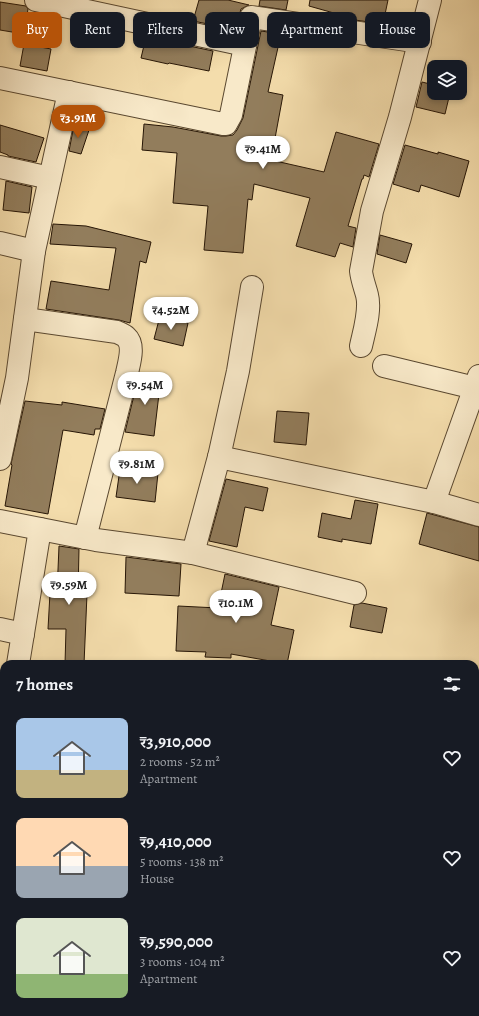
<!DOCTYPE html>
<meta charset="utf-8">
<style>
:root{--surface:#171b24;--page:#242831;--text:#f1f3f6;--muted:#9ea1a6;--accent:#b45309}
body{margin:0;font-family:Alegreya,serif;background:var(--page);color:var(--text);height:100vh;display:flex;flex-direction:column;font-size:15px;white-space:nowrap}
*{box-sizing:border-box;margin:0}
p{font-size:13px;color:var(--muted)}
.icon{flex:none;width:22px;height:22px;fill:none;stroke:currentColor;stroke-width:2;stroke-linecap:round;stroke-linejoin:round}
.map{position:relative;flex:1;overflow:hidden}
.details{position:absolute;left:0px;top:660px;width:479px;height:356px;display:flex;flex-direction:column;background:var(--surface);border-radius:12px 12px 0 0;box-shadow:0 2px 6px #0003}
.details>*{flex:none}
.guide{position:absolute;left:12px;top:12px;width:455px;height:36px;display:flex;gap:8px}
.buttons{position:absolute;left:427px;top:60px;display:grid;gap:8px}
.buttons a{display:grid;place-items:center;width:40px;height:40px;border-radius:8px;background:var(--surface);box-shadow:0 2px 6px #0003;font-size:20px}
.price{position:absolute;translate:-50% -34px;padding:0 9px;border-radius:14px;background:#fff;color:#222;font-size:13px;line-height:26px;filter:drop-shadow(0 1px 2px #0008)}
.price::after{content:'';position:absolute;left:50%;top:24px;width:12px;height:9px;margin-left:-6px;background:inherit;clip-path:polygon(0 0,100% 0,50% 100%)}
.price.on{background:var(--accent);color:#fff}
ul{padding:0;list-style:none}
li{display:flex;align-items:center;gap:12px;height:100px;padding:0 16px}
li span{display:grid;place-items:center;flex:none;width:112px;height:80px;border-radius:8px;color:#555}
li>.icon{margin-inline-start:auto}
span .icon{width:48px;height:48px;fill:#fffc;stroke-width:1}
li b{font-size:17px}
h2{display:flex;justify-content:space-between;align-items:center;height:48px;padding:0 16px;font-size:17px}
.pill{padding:0 14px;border-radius:8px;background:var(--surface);box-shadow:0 2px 6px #0003;font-size:14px;line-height:36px}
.pill.on{background:var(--accent);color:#fff}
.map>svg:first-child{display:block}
</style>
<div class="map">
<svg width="479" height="1016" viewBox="0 0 479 1016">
<rect width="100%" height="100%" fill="#f4ddac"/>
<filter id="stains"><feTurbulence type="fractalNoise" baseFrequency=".005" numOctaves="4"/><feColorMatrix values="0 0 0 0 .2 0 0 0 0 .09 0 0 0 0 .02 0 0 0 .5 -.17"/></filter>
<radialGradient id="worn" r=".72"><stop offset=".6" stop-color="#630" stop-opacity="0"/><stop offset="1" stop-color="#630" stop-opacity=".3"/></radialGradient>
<g fill="#927d5c" stroke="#271606">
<polygon points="199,0 228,0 249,5 241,9 236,27 218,23 218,26 193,21"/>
<polygon points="260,0 288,0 286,10 259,6"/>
<polygon points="310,0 388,0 383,24 355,20 355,19 309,6"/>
<polygon points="0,2 26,6 28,9 24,34 0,30"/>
<polygon points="261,31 281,34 268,92 283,95 271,160 324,172 336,132 379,144 369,177 364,175 363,179 362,179 348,226 356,228 353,247 340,243 335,257 296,246 310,198 254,184 252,200 248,199 243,253 204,250 208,206 173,203 177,153 142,150 144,124 173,127 221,136 226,136 233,135 237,130 243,118"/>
<polygon points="146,37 213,51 209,71 169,63 168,64 141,58"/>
<polygon points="24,44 51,49 47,71 20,66"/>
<polygon points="422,82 434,85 434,93 450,93 445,114 416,107"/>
<polygon points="0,125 44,138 36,162 8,156 8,155 0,152"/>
<polygon points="74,125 89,130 81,154 69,151"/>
<polygon points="405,145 438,154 438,152 469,161 459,197 421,185 419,192 393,184"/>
<polygon points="6,181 32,187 29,213 3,210"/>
<polygon points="53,224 86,226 151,242 146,263 140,261 130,323 119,320 46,309 51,281 109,290 116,248 50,244"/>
<polygon points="380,235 412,244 406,263 377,254"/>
<polygon points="160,316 188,323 183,346 154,339"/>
<polygon points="139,375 161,377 154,436 125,432"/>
<polygon points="25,401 62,405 62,402 105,409 100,429 95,429 94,435 63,430 48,514 5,506 12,465 11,464"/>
<polygon points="277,411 309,413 306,445 274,442"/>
<polygon points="120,469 158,473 155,502 116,497"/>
<polygon points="226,479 268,488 263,511 245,507 237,547 209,541"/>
<polygon points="355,500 378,504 371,544 342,539 342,542 318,537 322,513 351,519"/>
<polygon points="427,513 479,527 479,561 419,544"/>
<polygon points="59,546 79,549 78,594 87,594 84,664 65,664 66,629 48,629 50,593 57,593"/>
<polygon points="126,557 181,564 179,596 125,593"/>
<polygon points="225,574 279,587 271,625 294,630 287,664 231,654 231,658 205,657 206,652 176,651 178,606 218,608"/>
<polygon points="362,603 387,608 382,633 350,627 354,605"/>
</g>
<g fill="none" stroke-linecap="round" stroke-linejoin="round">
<g stroke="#5a4830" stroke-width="24">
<g id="minor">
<polyline points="36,0 245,45"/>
<polyline points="0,78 223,124 226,124 231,115 251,17 420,42"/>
<polyline points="0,167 50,178"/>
<polyline points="0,243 34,251"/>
<path d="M25,319L117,332C119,333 124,335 126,337C135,345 129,363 127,373L85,538"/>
<path d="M361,346C364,332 371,310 367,295C365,287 362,280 361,271L372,211L400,117L430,0"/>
<polyline points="384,366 475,388"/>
<polyline points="219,457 434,502 479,376"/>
<polyline points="0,459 17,378 34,251 69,92"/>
<polyline points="434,502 479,515"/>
<polyline points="0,521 96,540 193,553 219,457 238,371 252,287"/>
<polyline points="193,553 355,593"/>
<polyline points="0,629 23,634"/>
<polyline points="18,664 40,529"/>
<polyline points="0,773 4,754"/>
<polyline points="0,812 4,814"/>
<polyline points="475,965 479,952"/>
<polyline points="475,990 479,992"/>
<polyline points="0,1000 4,1000"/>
<polyline points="78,1012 103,1016"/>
<polyline points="282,1016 283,1012"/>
<polyline points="343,1016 344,1012"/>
<polyline points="460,1016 462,1012"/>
</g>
</g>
<use href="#minor" stroke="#f8e9c9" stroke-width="22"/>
</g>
<rect width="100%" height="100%" filter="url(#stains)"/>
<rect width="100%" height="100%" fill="url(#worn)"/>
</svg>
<div class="buttons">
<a><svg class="icon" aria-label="layers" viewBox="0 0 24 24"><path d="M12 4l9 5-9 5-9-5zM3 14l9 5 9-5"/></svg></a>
</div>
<b class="price on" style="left:78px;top:139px">₹3.91M</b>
<b class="price" style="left:263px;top:170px">₹9.41M</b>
<b class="price" style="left:171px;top:331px">₹4.52M</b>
<b class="price" style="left:145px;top:406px">₹9.54M</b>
<b class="price" style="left:137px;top:485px">₹9.81M</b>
<b class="price" style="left:69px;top:606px">₹9.59M</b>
<b class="price" style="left:236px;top:624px">₹10.1M</b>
<div class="guide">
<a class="pill on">Buy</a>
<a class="pill">Rent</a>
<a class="pill">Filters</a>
<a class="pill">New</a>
<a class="pill">Apartment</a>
<a class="pill">House</a>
</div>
<section class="details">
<h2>7 homes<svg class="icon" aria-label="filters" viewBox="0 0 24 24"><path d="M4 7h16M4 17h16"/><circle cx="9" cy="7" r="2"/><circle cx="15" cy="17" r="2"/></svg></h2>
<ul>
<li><span style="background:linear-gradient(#a9c7e8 65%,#c2b280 0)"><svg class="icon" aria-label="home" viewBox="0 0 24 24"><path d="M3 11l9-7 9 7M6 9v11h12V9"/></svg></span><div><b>₹3,910,000</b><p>2 rooms · 52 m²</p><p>Apartment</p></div><svg class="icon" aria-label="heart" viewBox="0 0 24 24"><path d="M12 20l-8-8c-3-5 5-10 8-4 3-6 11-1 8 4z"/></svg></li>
<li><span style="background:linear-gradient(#ffd9b3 60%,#9aa5b1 0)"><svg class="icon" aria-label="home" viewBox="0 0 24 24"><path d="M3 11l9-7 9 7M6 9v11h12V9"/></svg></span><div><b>₹9,410,000</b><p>5 rooms · 138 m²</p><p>House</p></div><svg class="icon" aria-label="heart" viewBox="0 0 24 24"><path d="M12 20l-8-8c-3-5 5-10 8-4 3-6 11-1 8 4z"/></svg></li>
<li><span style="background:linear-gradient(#dfe7d0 70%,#8fb573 0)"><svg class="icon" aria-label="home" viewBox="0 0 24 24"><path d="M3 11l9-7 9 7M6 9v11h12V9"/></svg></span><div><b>₹9,590,000</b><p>3 rooms · 104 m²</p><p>Apartment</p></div><svg class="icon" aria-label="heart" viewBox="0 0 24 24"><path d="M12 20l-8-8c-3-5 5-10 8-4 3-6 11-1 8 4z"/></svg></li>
</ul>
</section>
</div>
